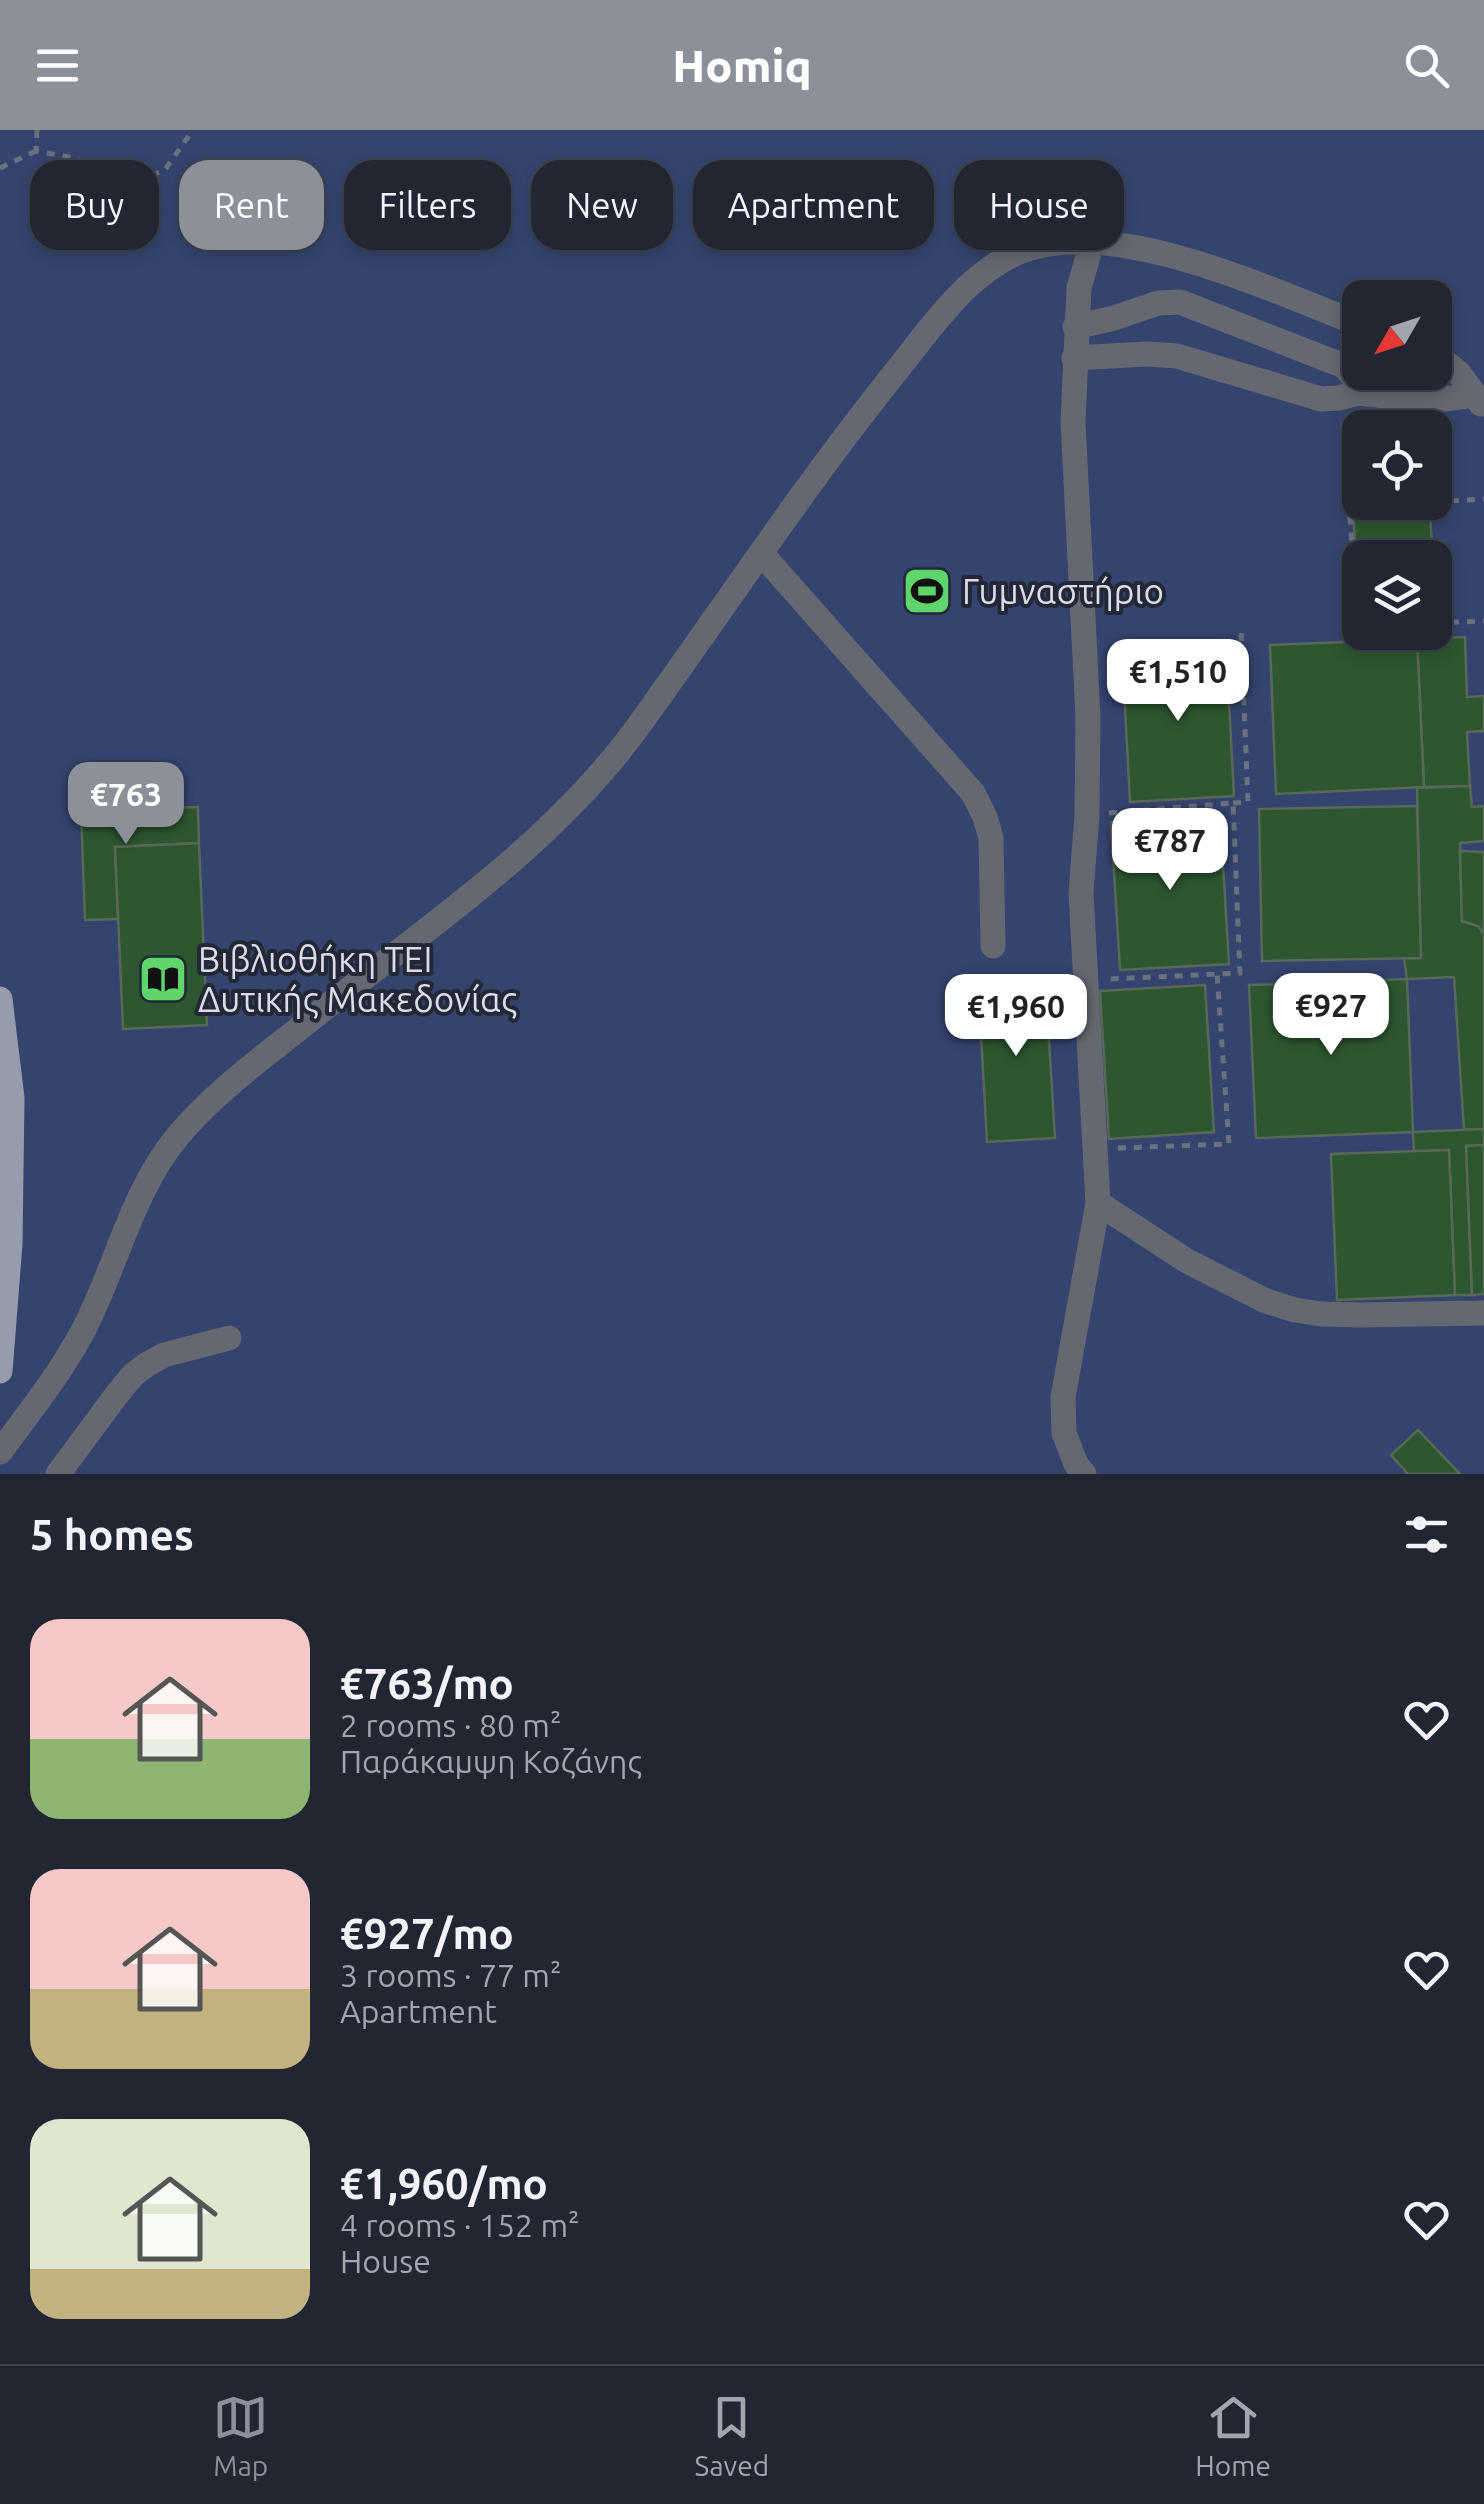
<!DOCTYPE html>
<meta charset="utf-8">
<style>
:root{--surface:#212632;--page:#2d323e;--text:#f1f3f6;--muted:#a2a5ac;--line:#3e434d;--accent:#8c9099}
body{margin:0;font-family:Ubuntu,sans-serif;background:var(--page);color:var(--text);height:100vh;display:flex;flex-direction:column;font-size:38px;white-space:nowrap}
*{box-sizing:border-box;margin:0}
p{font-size:32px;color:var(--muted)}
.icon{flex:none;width:55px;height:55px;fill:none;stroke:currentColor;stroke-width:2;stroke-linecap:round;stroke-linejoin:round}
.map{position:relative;height:1344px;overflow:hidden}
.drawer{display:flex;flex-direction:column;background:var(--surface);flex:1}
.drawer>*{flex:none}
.guide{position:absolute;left:30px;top:30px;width:1425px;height:90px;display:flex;gap:20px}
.needle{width:65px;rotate:231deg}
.tools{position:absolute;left:1342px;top:150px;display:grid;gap:20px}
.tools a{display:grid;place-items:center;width:110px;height:110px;border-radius:20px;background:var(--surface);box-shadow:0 5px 15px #0003,0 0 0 2px var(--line);font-size:50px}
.price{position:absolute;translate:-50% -85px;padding:0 22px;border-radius:20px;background:#fff;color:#222;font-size:32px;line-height:65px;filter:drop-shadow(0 2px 5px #0008)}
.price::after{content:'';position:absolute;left:50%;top:60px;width:30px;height:22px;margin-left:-15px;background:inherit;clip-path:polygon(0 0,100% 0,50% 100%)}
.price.selected{background:var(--accent);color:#fff}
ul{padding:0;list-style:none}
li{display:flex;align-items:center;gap:30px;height:250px;padding:0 30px}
li span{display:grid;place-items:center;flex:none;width:280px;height:200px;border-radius:30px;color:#555}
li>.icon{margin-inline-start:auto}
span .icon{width:120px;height:120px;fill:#fffc;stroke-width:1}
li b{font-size:42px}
h2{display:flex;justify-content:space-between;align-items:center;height:120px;padding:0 30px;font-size:42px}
.tag{padding:0 35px;border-radius:30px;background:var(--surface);box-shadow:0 5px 15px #0003,0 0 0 2px var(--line);font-size:35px;line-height:90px}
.tag.selected{background:var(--accent);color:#fff}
header{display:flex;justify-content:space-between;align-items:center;height:130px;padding:0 30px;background:var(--accent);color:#fff;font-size:45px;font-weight:800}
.menu{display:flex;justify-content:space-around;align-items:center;height:140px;border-top:2px solid var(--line);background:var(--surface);font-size:28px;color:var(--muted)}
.menu a{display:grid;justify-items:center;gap:5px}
.menu .selected{color:var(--accent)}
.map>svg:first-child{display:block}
</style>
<header><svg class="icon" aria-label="menu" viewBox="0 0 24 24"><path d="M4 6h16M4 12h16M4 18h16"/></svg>Homiq<svg class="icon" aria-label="search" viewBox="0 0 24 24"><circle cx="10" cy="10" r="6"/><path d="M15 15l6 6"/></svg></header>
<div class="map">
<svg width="1484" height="1344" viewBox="0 0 1484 1344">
<rect width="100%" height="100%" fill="#2c3242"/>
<path fill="#34446e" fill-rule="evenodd" d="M0,0H1484V1344H0ZM1360,168H1435V242H1360ZM1360,298H1435V372H1360ZM1360,428H1435V502H1360Z"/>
<g fill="#2d5730" stroke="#596859" stroke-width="2.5">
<polygon points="1424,292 1424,298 1360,298 1360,372 1429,372 1433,428 1360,428 1359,466 1347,298"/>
<polygon points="1465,507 1467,567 1484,566 1484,601 1467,602 1470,656 1424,657 1417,509"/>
<polygon points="1417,509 1424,657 1276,664 1270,515"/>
<polygon points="1226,516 1234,666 1130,672 1122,521"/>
<polygon points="1470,656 1472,677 1484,676 1484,711 1460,713 1462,791 1478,796 1484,804 1484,999 1464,1000 1454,847 1407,849 1404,828 1421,828 1417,658"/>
<polygon points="1417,676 1421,828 1262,831 1259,679"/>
<polygon points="198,677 199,713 115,717 118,789 85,790 81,681"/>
<polygon points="1220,686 1229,834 1120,840 1111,692"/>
<polygon points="199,713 207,895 123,899 115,717"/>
<polygon points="1460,721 1484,722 1484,804 1478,796 1462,791"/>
<polygon points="1045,847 1055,1008 987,1012 978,850"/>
<polygon points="1407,849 1413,1002 1256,1008 1249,855"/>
<polygon points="1205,855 1214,1002 1109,1009 1100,861"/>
<polygon points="1484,999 1484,1015 1466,1016 1472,1165 1455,1165 1449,1020 1414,1021 1413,1002"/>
<polygon points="1484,1015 1484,1164 1472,1165 1466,1016"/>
<polygon points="1449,1020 1455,1165 1337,1170 1331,1024"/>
<polygon points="1418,1300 1460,1344 1408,1344 1391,1325"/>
</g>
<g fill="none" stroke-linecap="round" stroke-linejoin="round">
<g stroke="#6b707e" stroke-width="5" stroke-dasharray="8 8" stroke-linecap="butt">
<polyline points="37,0 36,21 75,28 128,53 164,41 193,0"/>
<polyline points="0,38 36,21"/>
<polyline points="1346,293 1343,294 1358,497"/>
<polyline points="1435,372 1484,369"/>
<polyline points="1429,373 1431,372"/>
<polyline points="1435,493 1484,491"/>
<polyline points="1233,673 1248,672 1241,502"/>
<polyline points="1109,683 1233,673 1240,843 1110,849"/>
<polyline points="1118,1018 1229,1014 1217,844"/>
</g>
<g stroke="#656870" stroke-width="25">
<polyline points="1075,197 1114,188 1158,173 1180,172 1344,236 1358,252 1359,263"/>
<polyline points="1435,224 1459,243 1481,274"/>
<polyline points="1074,228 1147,224 1177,226 1321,269 1338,268 1359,263 1430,271 1475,265"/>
<polyline points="1388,265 1404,242"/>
<polyline points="761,423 973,663 985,687 991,708 993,816"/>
<polyline points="1098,1073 1187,1131 1266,1171 1295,1180 1321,1184 1360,1185 1484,1183"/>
<path d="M0,1322C29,1283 60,1244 83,1201C116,1138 131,1063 177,1007C212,965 258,931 301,897C417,804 548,720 637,598C721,482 800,362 890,249C916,217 948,171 980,146C995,134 1012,123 1031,118C1124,90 1272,161 1360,194"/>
<polyline points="58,1344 118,1263 133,1245 146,1235 164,1225 229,1208"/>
<polyline points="1084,1344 1076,1334 1064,1303 1063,1267 1098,1073 1081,763 1087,685 1088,586 1073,292 1079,158 1092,112"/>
</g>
<polyline stroke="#969cac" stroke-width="25" points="0,869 12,968 10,1114 0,1241"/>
</g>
<defs>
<g id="stadium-square" transform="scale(2.5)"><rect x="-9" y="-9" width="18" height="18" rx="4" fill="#5fd56b" stroke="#232837"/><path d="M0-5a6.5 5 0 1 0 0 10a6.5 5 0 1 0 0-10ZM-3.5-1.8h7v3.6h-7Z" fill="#111"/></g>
<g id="library-square" transform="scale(2.5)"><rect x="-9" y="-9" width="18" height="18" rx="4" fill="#5fd56b" stroke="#232837"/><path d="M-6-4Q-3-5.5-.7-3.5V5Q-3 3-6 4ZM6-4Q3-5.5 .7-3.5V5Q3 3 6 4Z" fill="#111"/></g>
</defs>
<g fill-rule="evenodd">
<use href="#stadium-square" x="927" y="461"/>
<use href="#library-square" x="163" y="849"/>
</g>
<g text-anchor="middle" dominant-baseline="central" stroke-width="8" stroke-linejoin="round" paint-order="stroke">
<g font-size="35" fill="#d9dde7" stroke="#232837" text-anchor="start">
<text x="962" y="461">Γυμναστήριο</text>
<text x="198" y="829">Βιβλιοθήκη ΤΕΙ<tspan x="198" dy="40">Δυτικής Μακεδονίας</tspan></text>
</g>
</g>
</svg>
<div class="tools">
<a><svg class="needle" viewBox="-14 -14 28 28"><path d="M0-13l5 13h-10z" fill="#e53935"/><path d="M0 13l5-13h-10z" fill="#a2a5ac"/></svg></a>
<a><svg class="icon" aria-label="locate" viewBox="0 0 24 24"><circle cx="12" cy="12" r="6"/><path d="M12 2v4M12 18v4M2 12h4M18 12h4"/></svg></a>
<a><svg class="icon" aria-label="layers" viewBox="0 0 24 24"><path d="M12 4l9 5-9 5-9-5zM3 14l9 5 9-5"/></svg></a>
</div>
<b class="price" style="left:1178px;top:594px">€1,510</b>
<b class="price selected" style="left:126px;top:717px">€763</b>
<b class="price" style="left:1170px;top:763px">€787</b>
<b class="price" style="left:1331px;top:928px">€927</b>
<b class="price" style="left:1016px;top:929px">€1,960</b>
<div class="guide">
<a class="tag">Buy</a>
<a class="tag selected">Rent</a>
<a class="tag">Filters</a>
<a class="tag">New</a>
<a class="tag">Apartment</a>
<a class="tag">House</a>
</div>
</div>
<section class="drawer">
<h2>5 homes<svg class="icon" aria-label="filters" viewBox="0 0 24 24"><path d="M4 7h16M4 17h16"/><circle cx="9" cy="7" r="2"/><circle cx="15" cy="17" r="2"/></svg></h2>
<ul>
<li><span style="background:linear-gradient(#f6c9c9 60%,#8fb573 0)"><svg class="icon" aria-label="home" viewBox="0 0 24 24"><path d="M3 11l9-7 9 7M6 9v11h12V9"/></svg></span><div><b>€763/mo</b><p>2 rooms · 80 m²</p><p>Παράκαμψη Κοζάνης</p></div><svg class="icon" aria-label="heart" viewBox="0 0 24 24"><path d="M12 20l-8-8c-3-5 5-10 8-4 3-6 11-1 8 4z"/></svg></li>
<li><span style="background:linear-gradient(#f6c9c9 60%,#c2b280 0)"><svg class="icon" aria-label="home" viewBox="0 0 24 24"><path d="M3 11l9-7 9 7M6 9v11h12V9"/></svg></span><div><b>€927/mo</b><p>3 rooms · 77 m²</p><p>Apartment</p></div><svg class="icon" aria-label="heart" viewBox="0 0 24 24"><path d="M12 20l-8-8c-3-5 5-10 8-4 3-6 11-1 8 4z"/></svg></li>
<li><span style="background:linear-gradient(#dfe7d0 75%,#c2b280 0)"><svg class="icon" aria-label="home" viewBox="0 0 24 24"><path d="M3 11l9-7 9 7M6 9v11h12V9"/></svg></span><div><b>€1,960/mo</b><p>4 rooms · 152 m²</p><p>House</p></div><svg class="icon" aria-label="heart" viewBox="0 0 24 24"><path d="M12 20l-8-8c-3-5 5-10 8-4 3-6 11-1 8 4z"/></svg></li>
</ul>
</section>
<nav class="menu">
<a class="selected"><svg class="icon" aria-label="map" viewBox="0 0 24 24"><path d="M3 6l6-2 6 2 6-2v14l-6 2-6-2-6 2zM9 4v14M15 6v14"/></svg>Map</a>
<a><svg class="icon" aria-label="saved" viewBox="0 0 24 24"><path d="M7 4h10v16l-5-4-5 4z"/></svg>Saved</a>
<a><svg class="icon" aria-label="home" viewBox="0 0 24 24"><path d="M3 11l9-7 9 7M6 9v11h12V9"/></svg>Home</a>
</nav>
